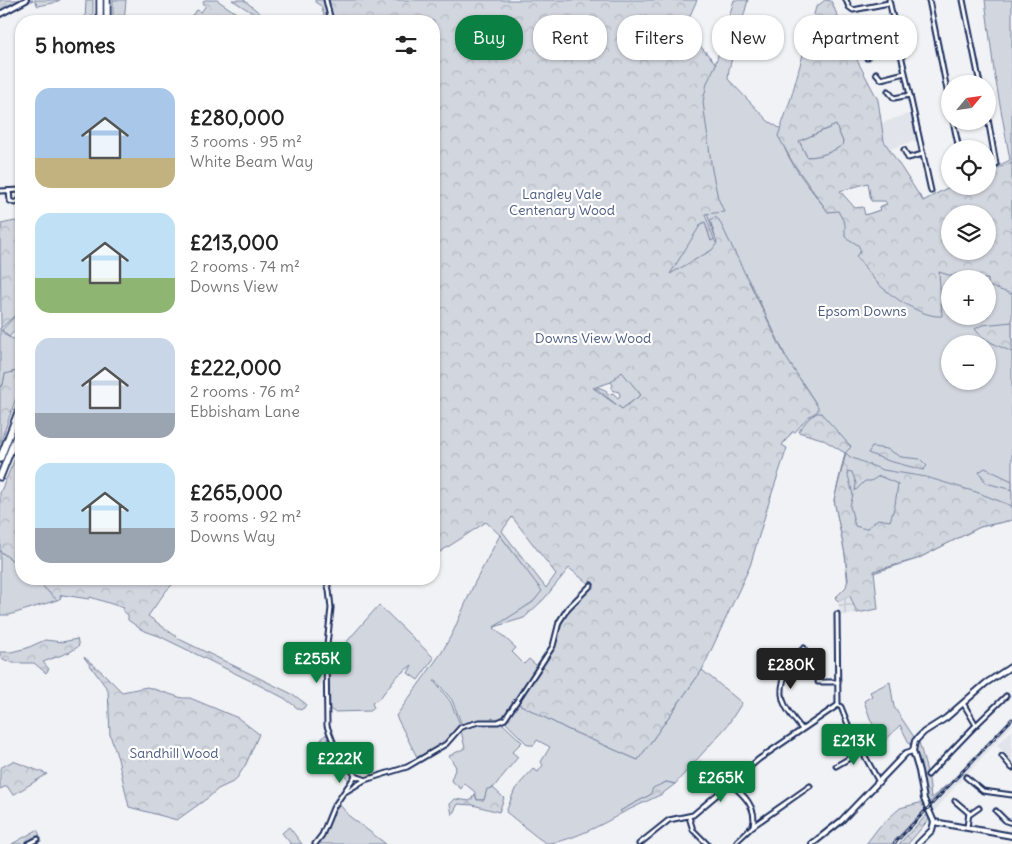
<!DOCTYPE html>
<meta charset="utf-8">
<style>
:root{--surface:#fff;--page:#f2f2f2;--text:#222;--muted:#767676;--accent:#0b8043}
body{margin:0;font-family:Delius,sans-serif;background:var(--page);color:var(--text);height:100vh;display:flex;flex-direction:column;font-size:19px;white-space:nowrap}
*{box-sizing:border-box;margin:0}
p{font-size:16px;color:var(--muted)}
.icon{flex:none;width:28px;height:28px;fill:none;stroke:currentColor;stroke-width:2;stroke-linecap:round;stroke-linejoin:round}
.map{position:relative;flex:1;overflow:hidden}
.panel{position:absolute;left:15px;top:15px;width:425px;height:570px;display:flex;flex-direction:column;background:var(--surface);border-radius:20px;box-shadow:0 1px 4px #0004}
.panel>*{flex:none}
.banner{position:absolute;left:455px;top:15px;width:475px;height:45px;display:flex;gap:10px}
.needle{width:32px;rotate:61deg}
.controls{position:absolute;left:941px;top:75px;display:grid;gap:10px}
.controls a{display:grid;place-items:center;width:55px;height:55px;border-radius:50%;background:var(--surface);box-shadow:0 1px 4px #0004;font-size:25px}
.price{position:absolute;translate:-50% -42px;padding:0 11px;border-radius:5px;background:var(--accent);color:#fff;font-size:16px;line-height:32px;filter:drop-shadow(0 1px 2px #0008)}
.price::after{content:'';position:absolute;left:50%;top:30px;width:15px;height:11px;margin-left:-8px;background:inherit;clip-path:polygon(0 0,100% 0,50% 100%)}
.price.active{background:#222;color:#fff}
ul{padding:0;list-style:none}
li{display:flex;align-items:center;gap:15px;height:125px;padding:0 20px}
li span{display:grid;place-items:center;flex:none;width:140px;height:100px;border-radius:15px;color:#555}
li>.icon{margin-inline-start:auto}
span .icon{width:60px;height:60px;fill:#fffc;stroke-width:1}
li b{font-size:21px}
h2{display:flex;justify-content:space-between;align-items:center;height:60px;padding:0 20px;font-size:21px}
.chip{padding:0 18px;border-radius:20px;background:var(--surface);box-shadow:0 1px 4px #0004;font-size:18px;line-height:45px}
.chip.active{background:var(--accent);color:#fff}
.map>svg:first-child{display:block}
</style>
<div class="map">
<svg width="1012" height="844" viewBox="0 0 1012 844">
<defs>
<pattern id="industrial-grid" width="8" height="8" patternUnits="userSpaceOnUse" patternTransform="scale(1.25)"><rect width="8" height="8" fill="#e1e4ea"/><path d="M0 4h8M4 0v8" fill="none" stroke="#c0c4cb"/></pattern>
<pattern id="forest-crowns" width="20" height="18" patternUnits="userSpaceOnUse" patternTransform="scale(1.25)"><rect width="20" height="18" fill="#d2d6df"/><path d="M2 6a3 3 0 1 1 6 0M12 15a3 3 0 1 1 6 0" fill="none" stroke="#b4b8c2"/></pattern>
</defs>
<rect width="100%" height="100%" fill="#f1f2f5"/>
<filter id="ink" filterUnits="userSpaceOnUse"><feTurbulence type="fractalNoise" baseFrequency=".02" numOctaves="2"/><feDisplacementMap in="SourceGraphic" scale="10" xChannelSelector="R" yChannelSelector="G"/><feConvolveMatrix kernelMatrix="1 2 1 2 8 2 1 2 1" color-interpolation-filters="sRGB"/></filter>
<g filter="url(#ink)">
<g fill="#e1e4ea">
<polygon points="911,113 917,140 890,149 884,140 881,123"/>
<polygon points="1012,716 1012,725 953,789 935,811 927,805"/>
<polygon points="1012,730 1012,763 997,745"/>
<polygon points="925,809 927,815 899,844 891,844"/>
</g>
<polygon fill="url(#industrial-grid)" points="850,596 857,613 840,615 838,601"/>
<g fill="#d2d6df" stroke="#76829e" fill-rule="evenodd">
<path d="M734,0H748L729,69L728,79L768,121L781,129C778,153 814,192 828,212L838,210L845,223L880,210L879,207L917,192L924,201L951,186H988V171L1010,160L994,71L985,0H1012V520L980,527L917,559L864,576L848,587L845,554L834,500L845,453L851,446L810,412L814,407L815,402L788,361L754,290L726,241L716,239L682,144L675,139L707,221L705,222L711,241L714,239L716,243L725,245L737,264L753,299L749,302L750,306L757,305L782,358L812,407L781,446L770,455L726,481L648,539L650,532L595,580L580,558L605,544L650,503L628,493L654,450L682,469L713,477L737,432L772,441L776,437L740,426L699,390L681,363L638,392L641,395L622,409L597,389H595C598,386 603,389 607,391L606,393L608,395L613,393L618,398L620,396L619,392L612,390V387L613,385L611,382L622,372L626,362L628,342L674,296L679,289L671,282L699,264L711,251L669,275L675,264L666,259L663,223L667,204L651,166L614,171L562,210L513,241L511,242L496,230L555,187H553L478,240L434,278V161L436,156L448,190L450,188L464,186L500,154L499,150L477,169L450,183L434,137V118L458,111L485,113L497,126L513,116L558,118L583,120L597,115L635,126L618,141C624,137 629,132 635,129C645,122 664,131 673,137C672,132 669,127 668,122C665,102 681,59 688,39H694L714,62L712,67L714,69ZM950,214H988V251H950ZM950,279H988V316H950ZM950,344H988V381H950Z"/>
<path d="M836,125L844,144C833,152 821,157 807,157L799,141Z"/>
<polygon points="19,312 21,314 21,324 9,337 2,330"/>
<path d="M0,328C3,334 8,338 15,339L21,347L17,351L15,358L21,356V370L5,374L3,385L0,387Z"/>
<polygon points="500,535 543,591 533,602 494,628 516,648 512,652 524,664 529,659 537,666 503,717 497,719 462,725 452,700 436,681 434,681 450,701 460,724 445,743 418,759 396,716 442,652 453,632 474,584"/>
<polygon points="0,551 21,567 21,579 35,579 57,600 9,615 0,615"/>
<polygon points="379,605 434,658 418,680 408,673 412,665 396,677 380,698 372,703 374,708 370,711 334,712 329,708 328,663"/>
<path d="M702,670L742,703L727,726L675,784L666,782L650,795L620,811L622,813C606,823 565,844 546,843C534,836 518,821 506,812L515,789L533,769L538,772L543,765L541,762L550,747L537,740L534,745H528L506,723V719L517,703L567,729L638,760Z"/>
<polygon points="890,682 894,707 914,737 910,745 900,725 884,742 871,721 864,701 872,696 870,692"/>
<polygon points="500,723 503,724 522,742 512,752 518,757 493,788 487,790 484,800 477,800 475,792 464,783 461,789 451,780 456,767 449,756 465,748 461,731 479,724"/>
<polygon points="700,761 706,766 696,776 691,771"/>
<path d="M340,805L349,816L386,844H317C326,832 330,817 340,805Z"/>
<polygon points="289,827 302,844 291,844 282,833"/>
</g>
<g fill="url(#forest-crowns)" stroke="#76829e" fill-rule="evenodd">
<polygon points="0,0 33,0 0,18"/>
<polygon points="34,0 60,0 53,3 38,6"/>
<polygon points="86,0 93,0 93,21 85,21"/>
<polygon points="113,0 126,0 124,21 113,21"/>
<polygon points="205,0 217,0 245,19 239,16 237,18 238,21 190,21 188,19 197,10 201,12 205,7 203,1"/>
<polygon points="232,0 244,0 269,21 259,21 256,15"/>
<path d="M315,0H697C692,12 684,23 690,36L688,39H694L716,64L707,83L703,102L712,170L718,198L724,212L705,214L714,239L711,241L705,222L701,224L670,274L712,250L717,243L710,220L715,217L719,220L785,356L818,407V411L808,417L795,432H792L782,445L787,448L769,502L750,566L702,670L638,760L567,729L517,703L557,642L563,618L568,608L590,585L569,568L544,599L524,618L494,627L533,602L542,591L500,535L486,522L434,556V21H326L321,6L315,2ZM622,372L641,395L622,409L593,388L611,382ZM512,517L556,574L546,588L502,531Z"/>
<path d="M825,0L831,1L858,62L878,100L884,141L923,201L951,186H988V171L1012,163V294L988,286V279H961L939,272L942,316C925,318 897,300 884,289C873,280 865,267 856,256L861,251L858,245L845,237V224L838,211L828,212L793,163L778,136L791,98L816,7ZM836,125L844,144C833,152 820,157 807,157L799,141ZM868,183L871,201H885L887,204L879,207L880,210L865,215L863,207L855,208L840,191ZM950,214H988V251H950Z"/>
<polygon points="15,221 18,223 21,221 21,310 1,328 0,230 2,229 1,224"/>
<path d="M1012,322V352C1000,346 983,341 975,329L982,325Z"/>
<polygon points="21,370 21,384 0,444 0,387 3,385 5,374"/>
<polygon points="817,413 821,413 851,447 845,453 822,439 798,432 809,418"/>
<polygon points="21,445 21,567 0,551 0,493"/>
<polygon points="872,447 887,449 901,457 920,459 927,466 923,470 889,461 868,453"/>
<path d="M846,453L850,457L883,470L926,477L976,492L1012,506V520L980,527L917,559L874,571L878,609L857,613L850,596L838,601L835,598L846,587L848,579L845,554L834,500ZM847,471L852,472L856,483L855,491L865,481H871L879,476L898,484L895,505L890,521L878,519L866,529L855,526L850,506L853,495Z"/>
<polygon points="985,468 1012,481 1012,490 986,483 979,472"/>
<polygon points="35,579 178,579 166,591 148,616 181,640 294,695 306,704 304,708 300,710 284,698 257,684 159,636 142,630 128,620 128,615 122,610 124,608 90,597 89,599 63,595 60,596 61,598 57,600"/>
<polygon points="77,639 79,646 70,652 43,662 49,669 46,673 34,663 13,663 0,658 0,652 11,652 27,648 45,640 62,642"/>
<polygon points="84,657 102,672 122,692 147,687 182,698 190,698 238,718 259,734 246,764 235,781 218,789 209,797 177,820 129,807 118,759 110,735 108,690"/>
<polygon points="326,734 337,757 353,775 350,782 338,766 329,762 328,756 320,741"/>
<polygon points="919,742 929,779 931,798 948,784 927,805 915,750"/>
<polygon points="13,761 47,774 13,795 7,786 0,789 0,768"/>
<polygon points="666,782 675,784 662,794 622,813 620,811 650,795 653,788"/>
<polygon points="493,788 504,798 499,812 473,805 458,804 452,815 450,804 455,799 470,801 475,794 477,800 484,800 487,789"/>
<polygon points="919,803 923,803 925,809 891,844 866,844 879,827 900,808"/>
<polygon points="927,815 930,818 908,844 899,844"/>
<polygon points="37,830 40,835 24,844 12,844"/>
</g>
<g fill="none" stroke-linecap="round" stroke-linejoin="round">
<g stroke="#1b2f5e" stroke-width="7">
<g id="street">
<polyline points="326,0 331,21"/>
<polyline points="846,0 849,7 853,10 889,3"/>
<polyline points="889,0 931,191"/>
<polyline points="929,0 950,105"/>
<polyline points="963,0 980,84"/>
<polyline points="858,25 867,32"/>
<path d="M867,58C861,29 866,27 893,22"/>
<polyline points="876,73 881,79 905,73"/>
<polyline points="888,91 894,98 910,95"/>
<polyline points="988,119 996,164"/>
<polyline points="953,121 959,149"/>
<polyline points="904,150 908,158 923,154"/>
<polyline points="0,191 21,190"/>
<polyline points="9,191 10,201 15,203 21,199"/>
<polyline points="326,579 329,590 331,608 326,654 327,726 340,760 353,772 355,776 364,779"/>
<polyline points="837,614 838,705"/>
<polyline points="818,682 838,682"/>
<polyline points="976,725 1006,696"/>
<path d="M802,729C795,721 786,710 783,700C778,683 791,658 804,648"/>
<polyline points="1002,756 1012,768"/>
<polyline points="836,766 862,751"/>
<polyline points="928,775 976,725 963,703"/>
<polyline points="966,777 983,791 1012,795"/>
<path d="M730,783C743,794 758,808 753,826L737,841"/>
<polyline points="345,792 365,780 407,767 446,744 461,727 479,722 498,722 505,719 553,646 559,622 568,608 591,585"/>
<polyline points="955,801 969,813 967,827"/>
<polyline points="996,811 1006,821 1012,823"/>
<polyline points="969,815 979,808"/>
<polyline points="689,817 693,830 707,844"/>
<polyline points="753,826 810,786"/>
<polyline points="28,844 38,839"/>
<polyline points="315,844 322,835 333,808 355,776"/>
<polyline points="639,844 669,820 693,815 759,759 838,705 841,707 849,727 879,782"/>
</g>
</g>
<g stroke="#1b2f5e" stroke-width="8">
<g id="secondary">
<polyline points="0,14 26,0"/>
<polyline points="934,822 1012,836"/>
<polyline points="812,844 841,821 906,753 913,751"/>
<polyline points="918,844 932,830 934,822 924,799 919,771 913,751 915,741 924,732 946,718 986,683 1012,666"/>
</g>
</g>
<g stroke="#1b2f5e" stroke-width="9">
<g id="highway">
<polyline points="100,21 100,0"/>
<polyline points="107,21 107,0"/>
<polyline points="0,459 21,405"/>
<polyline points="0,477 21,424"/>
</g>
</g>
<use href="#street" stroke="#fff" stroke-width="3"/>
<use href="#secondary" stroke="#fff" stroke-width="4"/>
<use href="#highway" stroke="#fff" stroke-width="5.5"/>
<g stroke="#1b2f5e" stroke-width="3">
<polyline id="rail" points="894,844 1012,719"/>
</g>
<use href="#rail" stroke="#fff" stroke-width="1" stroke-dasharray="4" stroke-linecap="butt"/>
</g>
</g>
<g text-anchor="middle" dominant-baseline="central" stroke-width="4.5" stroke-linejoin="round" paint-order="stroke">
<g font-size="14" fill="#49597e" stroke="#fff">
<text x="562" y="194">Langley Vale<tspan x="562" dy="16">Centenary Wood</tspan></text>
<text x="862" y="311">Epsom Downs</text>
<text x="593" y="338">Downs View Wood</text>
<text x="174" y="753">Sandhill Wood</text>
</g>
</g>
</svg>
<div class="controls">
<a><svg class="needle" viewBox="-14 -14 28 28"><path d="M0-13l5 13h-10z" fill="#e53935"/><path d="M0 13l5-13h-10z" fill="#767676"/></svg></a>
<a><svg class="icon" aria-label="locate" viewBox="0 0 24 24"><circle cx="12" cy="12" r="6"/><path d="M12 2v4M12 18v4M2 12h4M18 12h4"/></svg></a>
<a><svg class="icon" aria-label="layers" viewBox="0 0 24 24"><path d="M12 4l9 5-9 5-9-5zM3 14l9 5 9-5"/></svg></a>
<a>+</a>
<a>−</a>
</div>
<b class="price" style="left:317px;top:684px">£255K</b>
<b class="price active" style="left:791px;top:690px">£280K</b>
<b class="price" style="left:854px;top:766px">£213K</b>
<b class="price" style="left:340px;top:784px">£222K</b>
<b class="price" style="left:721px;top:803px">£265K</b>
<div class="banner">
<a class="chip active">Buy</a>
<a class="chip">Rent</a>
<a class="chip">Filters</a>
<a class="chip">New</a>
<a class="chip">Apartment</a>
</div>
<section class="panel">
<h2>5 homes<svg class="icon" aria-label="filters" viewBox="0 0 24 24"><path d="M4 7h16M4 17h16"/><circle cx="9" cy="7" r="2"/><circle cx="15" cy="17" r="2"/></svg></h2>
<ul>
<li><span style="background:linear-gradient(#a9c7e8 70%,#c2b280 0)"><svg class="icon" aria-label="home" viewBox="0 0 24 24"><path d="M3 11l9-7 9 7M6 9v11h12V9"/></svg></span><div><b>£280,000</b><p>3 rooms · 95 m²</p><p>White Beam Way</p></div></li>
<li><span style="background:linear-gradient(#bfe0f5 65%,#8fb573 0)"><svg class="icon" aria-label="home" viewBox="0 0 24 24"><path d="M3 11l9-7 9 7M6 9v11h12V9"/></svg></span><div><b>£213,000</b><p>2 rooms · 74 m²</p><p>Downs View</p></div></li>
<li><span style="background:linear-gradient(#c9d6e8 75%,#9aa5b1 0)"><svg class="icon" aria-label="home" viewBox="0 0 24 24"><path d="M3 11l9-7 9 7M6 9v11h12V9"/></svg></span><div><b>£222,000</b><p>2 rooms · 76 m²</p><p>Ebbisham Lane</p></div></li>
<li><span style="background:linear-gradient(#bfe0f5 65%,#9aa5b1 0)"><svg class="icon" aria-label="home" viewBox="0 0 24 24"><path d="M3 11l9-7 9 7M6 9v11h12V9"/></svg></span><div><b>£265,000</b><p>3 rooms · 92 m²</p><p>Downs Way</p></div></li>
</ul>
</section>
</div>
